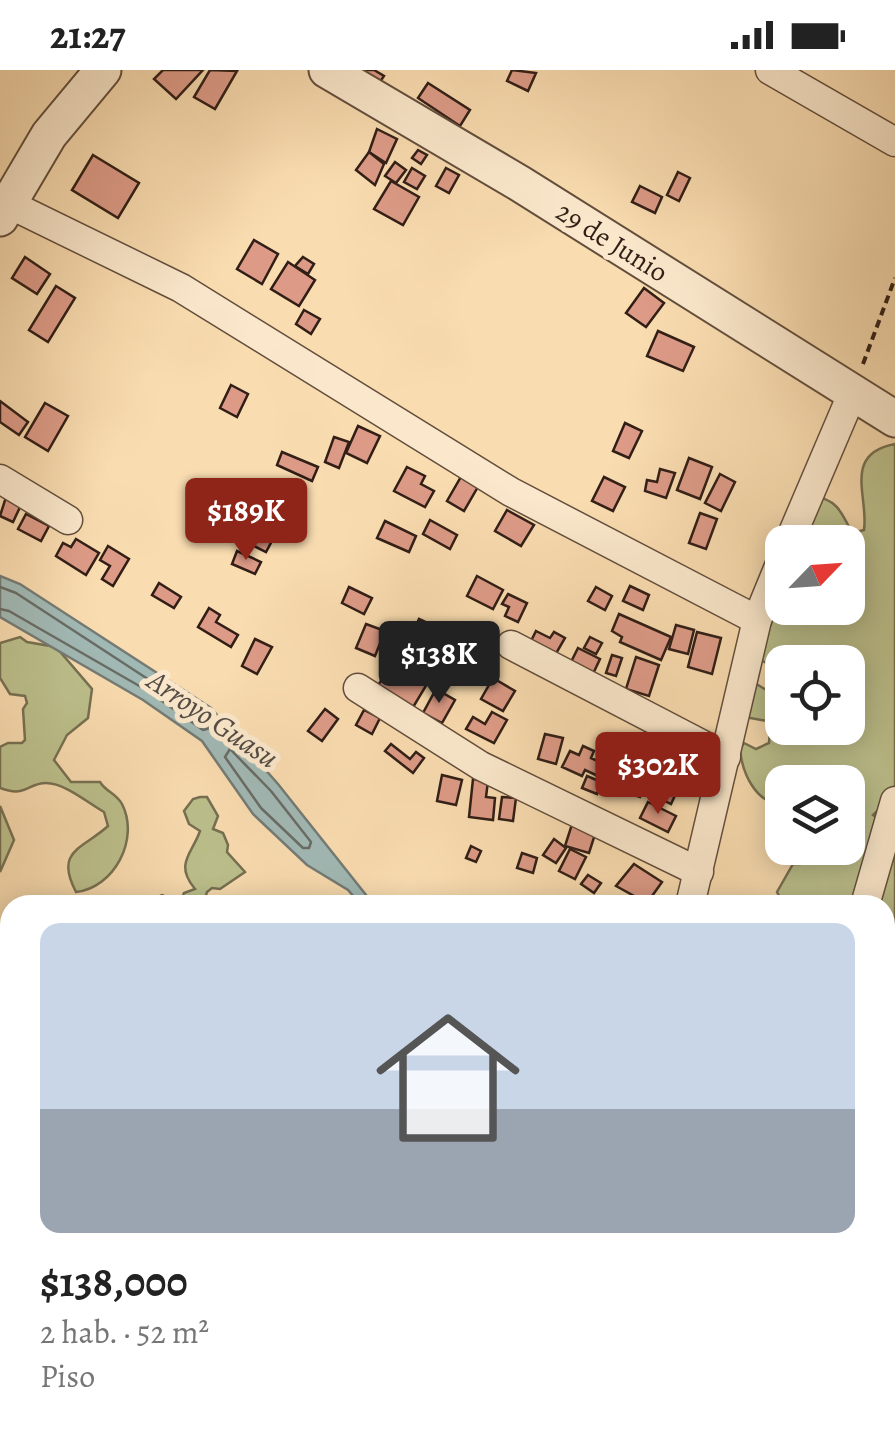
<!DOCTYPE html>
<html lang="es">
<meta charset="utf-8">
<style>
:root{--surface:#fff;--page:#f6f6f6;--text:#222;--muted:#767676;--line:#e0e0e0;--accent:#8f2418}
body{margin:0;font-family:Alegreya,serif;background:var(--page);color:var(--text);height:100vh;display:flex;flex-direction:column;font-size:38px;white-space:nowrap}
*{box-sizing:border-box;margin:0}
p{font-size:32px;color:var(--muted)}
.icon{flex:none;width:55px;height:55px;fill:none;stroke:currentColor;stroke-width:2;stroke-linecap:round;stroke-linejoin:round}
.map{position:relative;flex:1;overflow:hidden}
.details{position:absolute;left:0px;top:825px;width:895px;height:552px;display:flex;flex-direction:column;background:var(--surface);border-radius:30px 30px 0 0;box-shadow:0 5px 25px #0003}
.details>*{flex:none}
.needle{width:65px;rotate:65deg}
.fabs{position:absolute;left:765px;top:455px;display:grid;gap:20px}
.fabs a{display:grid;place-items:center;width:100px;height:100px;border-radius:20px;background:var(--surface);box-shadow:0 5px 25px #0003;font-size:50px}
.price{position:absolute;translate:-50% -85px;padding:0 22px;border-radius:10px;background:var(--accent);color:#fff;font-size:32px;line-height:65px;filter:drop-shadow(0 2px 5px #0008)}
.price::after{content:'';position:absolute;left:50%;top:60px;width:30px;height:22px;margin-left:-15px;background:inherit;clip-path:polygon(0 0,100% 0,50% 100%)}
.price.selected{background:#222;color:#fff}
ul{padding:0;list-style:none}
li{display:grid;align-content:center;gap:20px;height:530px;padding:0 40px}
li+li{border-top:2px solid var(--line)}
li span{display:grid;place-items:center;height:310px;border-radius:20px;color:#555}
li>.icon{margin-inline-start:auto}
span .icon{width:180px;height:180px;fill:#fffc;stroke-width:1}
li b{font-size:42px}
.status{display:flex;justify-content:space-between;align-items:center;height:70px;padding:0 50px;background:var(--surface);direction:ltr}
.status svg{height:28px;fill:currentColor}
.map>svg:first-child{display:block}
</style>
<div class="status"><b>21:27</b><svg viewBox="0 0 49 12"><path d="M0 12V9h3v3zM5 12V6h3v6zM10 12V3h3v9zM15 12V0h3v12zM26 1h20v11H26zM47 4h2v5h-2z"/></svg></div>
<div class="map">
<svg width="895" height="1376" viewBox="0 0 895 1376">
<rect width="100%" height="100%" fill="#f9dcb0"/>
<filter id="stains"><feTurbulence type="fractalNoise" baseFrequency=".002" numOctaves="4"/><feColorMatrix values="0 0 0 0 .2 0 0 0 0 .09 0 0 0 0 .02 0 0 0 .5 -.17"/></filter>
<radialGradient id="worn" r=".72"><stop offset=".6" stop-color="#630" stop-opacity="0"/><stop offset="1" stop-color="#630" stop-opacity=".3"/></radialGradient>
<g fill="#bcc08c" stroke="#766f51" stroke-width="2.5">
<path d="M895,374V715L894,726L873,745L895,762V1194L885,1198V835H784L777,822L793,794H800L808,778H848V712H782V734C756,734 742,703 740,679L744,673L756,679L769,673L770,659L767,651L745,647L753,612L768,621L772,635L782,641V658H848V592H782V602L761,590L756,555L782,527V538H848V472H788L813,426C837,429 842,443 852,463L864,460C869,427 842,384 895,374Z"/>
<path d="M20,567L27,572L56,577L92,619L88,648L67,665L54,690L71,712H100C106,722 116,723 122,734C140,769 114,818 76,822C54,780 83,779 108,756L104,742C88,733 65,713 46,713C27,713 27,728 0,718V677L8,673H22L25,670L23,639L27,633L25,626L10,624L0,608V573Z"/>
<path d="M200,727H207L218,746L213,759L223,763L228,775L227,782L245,802L220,819L212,818L207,822L203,835H153L156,828L162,825L180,832L184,823L195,819C174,794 192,784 200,761L189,754L184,741L193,729Z"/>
<polygon points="0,736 14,770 0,802"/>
<polygon points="0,884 10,888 10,945 0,947"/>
<polygon points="10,1118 10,1177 1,1179 0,1123"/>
<polygon points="3,1243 10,1243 10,1368 44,1368 45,1376 9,1376 0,1364 0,1249"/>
<polygon points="895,1278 895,1376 787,1376 804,1372 807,1368 885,1368 885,1283"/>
<polygon points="68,1368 161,1368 160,1376 72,1376"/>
<polygon points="393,1368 437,1368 438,1376 392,1376"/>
<polygon points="483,1368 525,1369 531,1376 476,1376"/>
</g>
<g fill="#a1b9b5" stroke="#747b75" stroke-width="2.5">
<polygon points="0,506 20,514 211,638 278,714 374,835 361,835 348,820 307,795 253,744 202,671 143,630 0,547"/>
<polygon points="895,1188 895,1229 885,1228 885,1189"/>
</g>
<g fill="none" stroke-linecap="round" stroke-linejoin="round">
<g stroke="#696c66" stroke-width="2.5">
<polyline points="0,517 16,523 203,645 210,658 203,660 148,621 9,541 0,539"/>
<polygon points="230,679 271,721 311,772 309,778 303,778 261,738 225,687"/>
</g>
</g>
<g fill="#dd9b87" stroke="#311e16" stroke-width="2.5">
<polygon points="163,0 203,0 176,29 154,9"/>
<polygon points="210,0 237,1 215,39 194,27"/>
<polygon points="354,0 374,0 384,6 376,18"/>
<polygon points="512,0 536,3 528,21 507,11"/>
<polygon points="428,13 470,40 460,56 418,28"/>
<polygon points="377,59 397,69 386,93 369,82"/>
<polygon points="418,80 427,85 421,94 412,88"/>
<polygon points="369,82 384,94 375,115 356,100"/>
<polygon points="93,85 139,113 118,148 72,120"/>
<polygon points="395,92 406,100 396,113 385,106"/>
<polygon points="412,98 425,106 417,119 404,112"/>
<polygon points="446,98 459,105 449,123 436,116"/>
<polygon points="678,102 690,108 679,131 667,125"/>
<polygon points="391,111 419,127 403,155 374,139"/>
<polygon points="640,116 662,127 655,143 632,132"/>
<polygon points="254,170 278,184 262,214 237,199"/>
<polygon points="25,187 50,204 37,224 12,208"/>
<polygon points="303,187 314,194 308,204 295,196"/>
<polygon points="288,192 315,210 299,236 271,219"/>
<polygon points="56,216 75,228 48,272 29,260"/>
<polygon points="644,218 664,233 646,257 626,243"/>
<polygon points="304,240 320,249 311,264 296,254"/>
<polygon points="658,261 694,277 683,301 647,286"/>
<polygon points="231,315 248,324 237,347 220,338"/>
<polygon points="0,331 28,352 19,365 0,352"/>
<polygon points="45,333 68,346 48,381 25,367"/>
<polygon points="625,353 642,361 629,388 613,381"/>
<polygon points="358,356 380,366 367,393 346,383"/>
<polygon points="334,367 349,372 339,398 325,392"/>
<polygon points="282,382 318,397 312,411 277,395"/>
<polygon points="689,388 712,397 700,429 677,420"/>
<polygon points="407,397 425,406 421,414 434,421 425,437 394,421"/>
<polygon points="660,399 675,403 666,428 645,421 647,410 657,412"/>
<polygon points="720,404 735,412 721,441 705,433"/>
<polygon points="462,405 479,415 464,441 447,431"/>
<polygon points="604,407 625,417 613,441 592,431"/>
<polygon points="6,427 21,435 13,452 0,446"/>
<polygon points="507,440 534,455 521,476 495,461"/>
<polygon points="256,443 280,456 266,482 242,470"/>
<polygon points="700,443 717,449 706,479 689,473"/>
<polygon points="26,444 49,456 41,471 18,459"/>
<polygon points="430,450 457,465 450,479 423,464"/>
<polygon points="385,451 416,466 409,482 377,468"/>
<polygon points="76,469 99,483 86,505 56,486 63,473 71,477"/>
<polygon points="108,476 129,489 113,516 102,509 110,496 100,490"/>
<polygon points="237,481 261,492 255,504 232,494"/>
<polygon points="477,506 503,520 493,539 467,526"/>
<polygon points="159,513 181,527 174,538 152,525"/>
<polygon points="630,516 649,525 643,540 623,531"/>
<polygon points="349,517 372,528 364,544 342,533"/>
<polygon points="596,517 612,526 605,540 588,531"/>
<polygon points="508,524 527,533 518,552 505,546 509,537 502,534"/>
<polygon points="209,538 220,545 216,552 238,565 231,577 198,557"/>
<polygon points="619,544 671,567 661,590 620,572 622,567 612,561"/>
<polygon points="419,549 441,559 432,579 410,569"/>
<polygon points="366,554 385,561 375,586 356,578"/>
<polygon points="676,555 694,560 688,584 669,579"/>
<polygon points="536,561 550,568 554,562 565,568 554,587 530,573"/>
<polygon points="697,562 721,568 712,604 688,597"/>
<polygon points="590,567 602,573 596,584 584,578"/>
<polygon points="255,569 272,577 257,604 242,596"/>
<polygon points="578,578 600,589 591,608 569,596"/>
<polygon points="612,585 622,588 616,606 606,603"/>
<polygon points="636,587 659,595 649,626 626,619"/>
<polygon points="392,593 427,614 409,644 374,622"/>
<polygon points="493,608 515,621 503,641 481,629"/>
<polygon points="436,619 455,630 442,653 423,643"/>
<polygon points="325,639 338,649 322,671 308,661"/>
<polygon points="364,640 380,648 372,664 356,655"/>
<polygon points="492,642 507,650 494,673 466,659 473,647 485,654"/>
<polygon points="545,664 563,668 556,694 538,689"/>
<polygon points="391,674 410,689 416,682 424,688 413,703 385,681"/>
<polygon points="583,676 594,681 591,688 604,694 598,706 585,700 582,706 562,697 570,681 579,685"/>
<polygon points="614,679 651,690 640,727 603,716"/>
<polygon points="442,705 462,710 456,735 437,731"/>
<polygon points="587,706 601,712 597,724 582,718"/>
<polygon points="662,707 679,717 671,734 653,725"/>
<polygon points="473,709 488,711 486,727 495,728 493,750 469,747"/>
<polygon points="502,727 516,728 513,751 499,749"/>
<polygon points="648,732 676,746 668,762 640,748"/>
<polygon points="574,748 598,755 589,783 565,776"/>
<polygon points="554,769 566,778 556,793 543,785"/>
<polygon points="471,776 481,781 476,792 466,788"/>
<polygon points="570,779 586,787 575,809 559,801"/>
<polygon points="522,783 537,788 533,803 517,798"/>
<polygon points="634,794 662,812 647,833 616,816"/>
<polygon points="588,805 601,813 594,823 581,814"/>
<polygon points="887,1257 895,1262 895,1301 885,1317"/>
<polygon points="575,1368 617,1368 621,1372 617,1376 566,1376"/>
</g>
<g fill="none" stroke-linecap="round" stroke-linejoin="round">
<g stroke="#634e3c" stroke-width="18">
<polyline id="service" points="771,1376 795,1370"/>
</g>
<g stroke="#634e3c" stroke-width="31">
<g id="minor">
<polyline points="770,0 895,72"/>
<polyline points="9,134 181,218 511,422 757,550"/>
<polyline points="0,409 68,450"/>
<polyline points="789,472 853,322"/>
<polyline points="511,575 726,687"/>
<polyline points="358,618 481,696 699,802"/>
<polyline points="690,835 757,550 782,489"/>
<polyline points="865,835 895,731"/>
<polyline points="885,932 895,933"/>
<polyline points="885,1025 895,1026"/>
</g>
</g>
<g stroke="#634e3c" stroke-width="39">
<g id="tertiary">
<polyline points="327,0 519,113 895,349"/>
<polyline points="0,148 49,65 103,0"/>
</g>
</g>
<polyline stroke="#311e16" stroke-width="4" stroke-dasharray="8 5" stroke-linecap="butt" points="863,294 895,208"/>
<use href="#service" stroke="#fbe8cc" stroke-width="14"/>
<use href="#minor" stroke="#fbe8cc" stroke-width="28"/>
<use href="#tertiary" stroke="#fbe8cc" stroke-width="35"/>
</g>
<g text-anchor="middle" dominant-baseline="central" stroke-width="10" stroke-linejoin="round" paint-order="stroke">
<g font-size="28" fill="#311e16" stroke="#fbe8cc">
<text transform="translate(612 172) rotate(32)">29 de Junio</text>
</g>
<g font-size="30" font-style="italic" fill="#534c46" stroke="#fbe8cc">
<text transform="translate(213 649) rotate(34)">Arroyo Guasu</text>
</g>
</g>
<rect width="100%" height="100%" filter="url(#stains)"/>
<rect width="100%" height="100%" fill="url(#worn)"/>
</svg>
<div class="fabs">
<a><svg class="needle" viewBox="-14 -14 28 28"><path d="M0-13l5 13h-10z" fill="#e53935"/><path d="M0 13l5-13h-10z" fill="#767676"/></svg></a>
<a><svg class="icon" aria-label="locate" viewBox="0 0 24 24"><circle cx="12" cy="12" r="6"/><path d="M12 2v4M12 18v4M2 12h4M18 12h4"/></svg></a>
<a><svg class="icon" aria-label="layers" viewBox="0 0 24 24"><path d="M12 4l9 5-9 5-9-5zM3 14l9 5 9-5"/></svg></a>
</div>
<b class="price" style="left:246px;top:493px">$189K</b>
<b class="price selected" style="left:439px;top:636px">$138K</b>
<b class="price" style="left:658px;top:747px">$302K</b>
<section class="details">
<ul>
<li><span style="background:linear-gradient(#c9d6e8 60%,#9aa5b1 0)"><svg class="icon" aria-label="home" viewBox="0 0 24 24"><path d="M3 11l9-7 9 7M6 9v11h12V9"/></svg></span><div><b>$138,000</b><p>2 hab. · 52 m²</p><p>Piso</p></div></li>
</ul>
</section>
</div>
